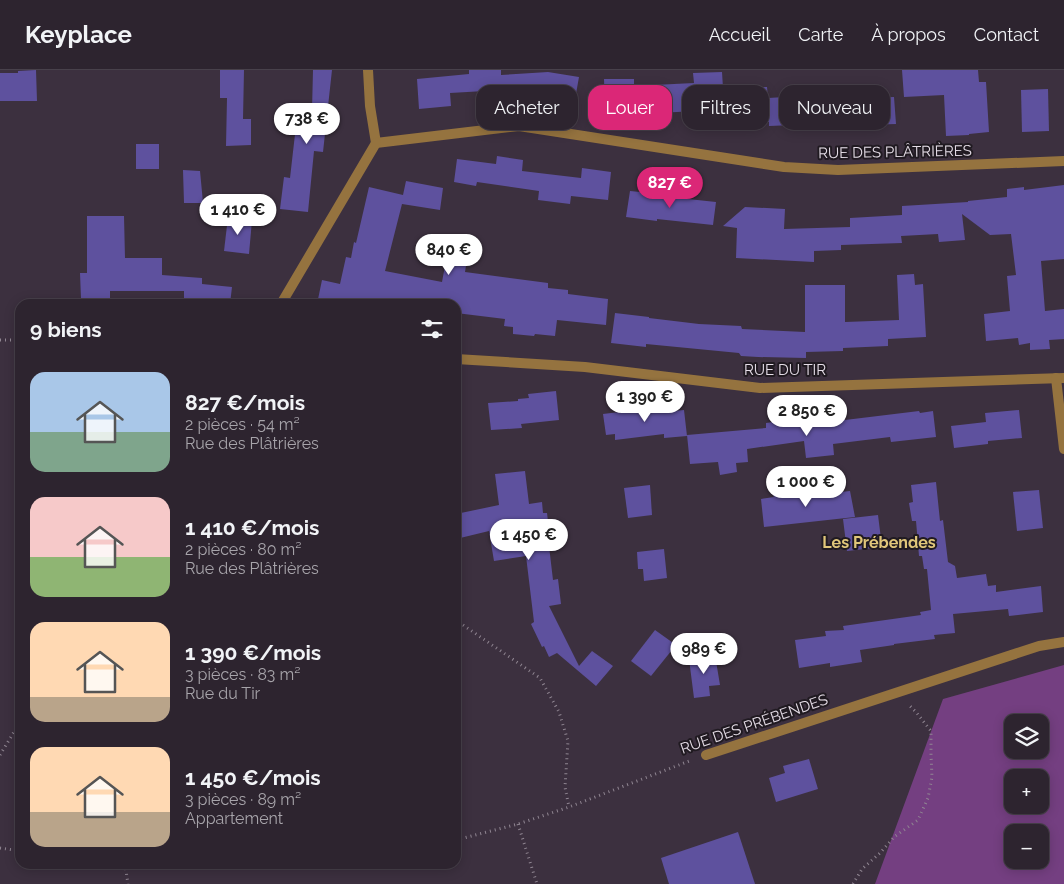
<!DOCTYPE html>
<html lang="fr">
<meta charset="utf-8">
<style>
:root{--surface:#2d242f;--page:#39303b;--text:#f1f3f6;--muted:#a7a4aa;--line:#48414b;--accent:#db2777}
body{margin:0;font-family:Raleway,sans-serif;background:var(--page);color:var(--text);height:100vh;display:flex;flex-direction:column;font-size:19px;white-space:nowrap}
*{box-sizing:border-box;margin:0}
p{font-size:16px;color:var(--muted)}
.icon{flex:none;width:28px;height:28px;fill:none;stroke:currentColor;stroke-width:2;stroke-linecap:round;stroke-linejoin:round}
.map{position:relative;flex:1;overflow:hidden}
.sheet{position:absolute;left:15px;top:229px;width:446px;height:570px;display:flex;flex-direction:column;background:var(--surface);border-radius:15px;box-shadow:0 2px 12px #0003,0 0 0 1px var(--line)}
.sheet>*{flex:none}
.banner{position:absolute;left:476px;top:15px;width:475px;height:45px;display:flex;gap:10px}
.buttons{position:absolute;left:1004px;top:644px;display:grid;gap:10px}
.buttons a{display:grid;place-items:center;width:45px;height:45px;border-radius:10px;background:var(--surface);box-shadow:0 2px 12px #0003,0 0 0 1px var(--line);font-size:25px}
.price{position:absolute;translate:-50% -42px;padding:0 11px;border-radius:18px;background:#fff;color:#222;font-size:16px;line-height:32px;filter:drop-shadow(0 1px 2px #0008)}
.price::after{content:'';position:absolute;left:50%;top:30px;width:15px;height:11px;margin-left:-8px;background:inherit;clip-path:polygon(0 0,100% 0,50% 100%)}
.price.on{background:var(--accent);color:#fff}
ul{padding:0;list-style:none}
li{display:flex;align-items:center;gap:15px;height:125px;padding:0 15px}
li span{display:grid;place-items:center;flex:none;width:140px;height:100px;border-radius:15px;color:#555}
li>.icon{margin-inline-start:auto}
span .icon{width:60px;height:60px;fill:#fffc;stroke-width:1}
li b{font-size:21px}
h2{display:flex;justify-content:space-between;align-items:center;height:60px;padding:0 15px;font-size:21px}
.chip{padding:0 18px;border-radius:15px;background:var(--surface);box-shadow:0 2px 12px #0003,0 0 0 1px var(--line);font-size:18px;line-height:45px}
.chip.on{background:var(--accent);color:#fff}
header{display:flex;align-items:center;gap:30px;box-sizing:border-box;height:70px;padding:0 25px;background:var(--surface);border-bottom:1px solid var(--line)}
header strong{font-size:24px}
nav{display:flex;gap:28px;margin-inline-start:auto;font-size:18px}
.map>svg:first-child{display:block}
</style>
<header>
<strong>Keyplace</strong>
<nav><a>Accueil</a><a>Carte</a><a>À propos</a><a>Contact</a></nav>
</header>
<div class="map">
<svg width="1064" height="814" viewBox="0 0 1064 814">
<rect width="100%" height="100%" fill="#3c303f"/>
<path fill="#743f81" fill-rule="evenodd" d="M1064,595V814H875L943,629ZM1012,652H1040V680H1012ZM1012,708H1040V735H1012ZM1012,762H1040V790H1012Z"/>
<g fill="#5e519e">
<polygon points="36,0 37,31 0,31 0,3 18,3 18,1"/>
<polygon points="220,0 244,0 243,49 251,49 251,75 226,76 227,28 220,28"/>
<polygon points="313,0 332,0 323,82 314,81 308,142 280,139 284,107 290,108 298,38 312,40"/>
<polygon points="469,0 501,0 501,5 548,2 579,7 574,35 542,30 543,22 502,25 502,20 450,23 451,36 419,39 417,9 469,4"/>
<polygon points="902,0 978,0 979,12 986,12 989,62 969,64 969,65 946,66 944,25 904,27"/>
<polygon points="722,2 723,18 767,17 768,28 836,24 835,23 864,21 864,28 894,27 896,54 866,55 866,52 769,56 769,52 743,53 742,41 695,43 695,41 641,44 640,39 605,40 604,9 634,9 634,16 694,13 693,3"/>
<polygon points="1048,19 1049,61 1022,62 1021,20"/>
<rect x="136" y="74" width="23" height="25"/>
<polygon points="497,86 523,90 522,101 581,108 582,98 611,102 608,130 571,126 570,134 538,130 539,121 477,112 476,116 454,112 457,89 496,94"/>
<polygon points="183,100 200,101 203,133 184,133"/>
<polygon points="406,111 443,118 440,140 402,134 385,201 442,212 450,169 470,171 465,202 548,213 548,218 568,220 568,224 608,229 606,255 557,250 555,266 535,264 534,266 513,264 513,257 504,256 505,249 456,243 456,234 405,234 379,229 378,234 317,234 322,210 340,214 346,187 351,188 354,172 356,173 369,117 403,125"/>
<polygon points="1064,115 1064,189 1041,191 1045,241 1064,239 1064,269 1049,270 1050,279 1030,280 1030,273 1019,275 1018,268 986,271 984,244 1010,241 1007,206 1016,205 1011,164 990,165 962,144 965,170 939,172 938,164 901,166 902,173 841,175 841,180 814,181 814,192 736,188 737,158 723,156 745,137 785,139 784,159 850,157 850,148 902,145 902,136 968,132 968,131 1007,127 1007,119 1024,117 1024,120"/>
<polygon points="630,121 660,124 660,126 716,132 713,155 657,149 657,151 626,147"/>
<polygon points="87,146 124,146 125,188 162,188 162,205 202,208 202,214 232,217 230,234 184,234 184,221 110,221 110,228 81,229 80,203 87,203"/>
<polygon points="228,147 252,150 249,184 224,181"/>
<polygon points="914,204 915,215 923,214 926,267 888,269 888,276 843,278 843,281 806,282 806,288 758,287 741,286 739,283 646,274 646,277 611,273 615,243 649,247 649,248 699,254 741,256 742,259 805,262 805,215 845,215 845,252 899,250 897,205"/>
<polygon points="556,321 559,350 521,354 522,358 491,360 488,333 518,331 518,329 529,328 528,324"/>
<polygon points="650,333 651,343 684,340 687,366 664,368 664,364 615,370 615,364 606,365 603,344 635,340 634,335"/>
<polygon points="1019,340 1022,368 988,371 988,374 954,378 951,356 986,352 985,343"/>
<polygon points="919,341 920,343 933,341 936,367 891,372 890,367 833,374 834,385 806,388 804,371 747,379 748,392 736,393 737,402 720,405 718,392 690,394 687,365 766,358 766,353 801,348 801,352 845,346 845,350"/>
<polygon points="525,401 529,434 542,432 543,443 547,443 551,476 549,476 553,510 558,509 561,534 549,536 579,596 592,581 613,596 596,616 557,583 549,587 544,576 542,577 531,554 534,552 526,486 494,491 489,461 456,469 456,444 499,435 495,404"/>
<polygon points="936,412 940,451 943,450 948,492 955,496 957,508 986,504 988,516 996,515 996,522 1041,516 1043,542 1009,546 1008,539 953,544 955,563 934,565 935,569 894,574 894,575 860,580 862,592 830,597 830,593 799,598 795,570 826,566 825,561 844,560 843,556 921,545 920,542 931,540 927,499 924,499 922,486 919,486 916,451 912,451 909,433 913,432 911,415"/>
<polygon points="650,415 652,445 628,448 624,418"/>
<polygon points="1039,420 1043,458 1017,461 1013,422"/>
<polygon points="850,421 855,447 764,457 761,429 774,427 773,425 793,422 793,427"/>
<polygon points="878,445 882,477 847,481 843,449"/>
<polygon points="664,479 667,508 644,511 643,499 638,499 637,482"/>
<polygon points="655,560 676,575 651,606 631,591"/>
<polygon points="715,585 720,615 709,616 710,626 694,628 689,589"/>
<polygon points="809,689 818,719 776,732 769,708 785,703 783,696"/>
<polygon points="738,762 755,814 669,814 661,788"/>
</g>
<g fill="none" stroke-linecap="round" stroke-linejoin="round">
<g stroke="#908692" stroke-width="3" stroke-dasharray="1 4" stroke-linecap="butt">
<polyline points="0,270 20,270"/>
<polyline points="456,548 463,555 540,608 559,642 568,671 565,717 569,737"/>
<polyline points="0,685 20,652"/>
<polyline points="518,754 537,814"/>
<polyline points="456,770 518,754 569,737 692,690"/>
<polyline points="0,778 20,781"/>
<polyline points="125,794 128,814"/>
<polyline points="853,814 862,799 880,783 894,767 918,750 928,728 932,707 931,685 931,661 916,642 908,634"/>
</g>
<g stroke="#95733f" stroke-width="10">
<polyline points="368,0 370,36 376,73"/>
<polyline points="376,73 519,56 784,97 838,100 1064,91"/>
<polyline points="281,234 376,73"/>
<polyline points="456,289 585,297 760,318 1064,308"/>
<polyline points="1056,308 1064,379"/>
<polyline points="706,685 1039,576 1064,572"/>
</g>
</g>
<g text-anchor="middle" dominant-baseline="central" stroke-width="4" stroke-linejoin="round" paint-order="stroke">
<g font-size="15" fill="#e5dde7" stroke="#201a21">
<text transform="translate(895 82) rotate(-1)">RUE DES PLÂTRIÈRES</text>
<text x="785" y="300">RUE DU TIR</text>
<text transform="translate(754 654) rotate(-19)">RUE DES PRÉBENDES</text>
</g>
<g font-size="16" font-weight="bold" fill="#e0c67a" stroke="#201a21">
<text x="879" y="472">Les Prébendes</text>
</g>
</g>
</svg>
<div class="buttons">
<a><svg class="icon" aria-label="layers" viewBox="0 0 24 24"><path d="M12 4l9 5-9 5-9-5zM3 14l9 5 9-5"/></svg></a>
<a>+</a>
<a>−</a>
</div>
<b class="price" style="left:307px;top:75px">738 €</b>
<b class="price on" style="left:670px;top:139px">827 €</b>
<b class="price" style="left:238px;top:166px">1 410 €</b>
<b class="price" style="left:449px;top:206px">840 €</b>
<b class="price" style="left:645px;top:353px">1 390 €</b>
<b class="price" style="left:807px;top:367px">2 850 €</b>
<b class="price" style="left:806px;top:438px">1 000 €</b>
<b class="price" style="left:529px;top:491px">1 450 €</b>
<b class="price" style="left:704px;top:605px">989 €</b>
<div class="banner">
<a class="chip">Acheter</a>
<a class="chip on">Louer</a>
<a class="chip">Filtres</a>
<a class="chip">Nouveau</a>
</div>
<section class="sheet">
<h2>9 biens<svg class="icon" aria-label="filters" viewBox="0 0 24 24"><path d="M4 7h16M4 17h16"/><circle cx="9" cy="7" r="2"/><circle cx="15" cy="17" r="2"/></svg></h2>
<ul>
<li><span style="background:linear-gradient(#a9c7e8 60%,#7fa58c 0)"><svg class="icon" aria-label="home" viewBox="0 0 24 24"><path d="M3 11l9-7 9 7M6 9v11h12V9"/></svg></span><div><b>827 €/mois</b><p>2 pièces · 54 m²</p><p>Rue des Plâtrières</p></div></li>
<li><span style="background:linear-gradient(#f6c9c9 60%,#8fb573 0)"><svg class="icon" aria-label="home" viewBox="0 0 24 24"><path d="M3 11l9-7 9 7M6 9v11h12V9"/></svg></span><div><b>1 410 €/mois</b><p>2 pièces · 80 m²</p><p>Rue des Plâtrières</p></div></li>
<li><span style="background:linear-gradient(#ffd9b3 75%,#b9a48a 0)"><svg class="icon" aria-label="home" viewBox="0 0 24 24"><path d="M3 11l9-7 9 7M6 9v11h12V9"/></svg></span><div><b>1 390 €/mois</b><p>3 pièces · 83 m²</p><p>Rue du Tir</p></div></li>
<li><span style="background:linear-gradient(#ffd9b3 65%,#b9a48a 0)"><svg class="icon" aria-label="home" viewBox="0 0 24 24"><path d="M3 11l9-7 9 7M6 9v11h12V9"/></svg></span><div><b>1 450 €/mois</b><p>3 pièces · 89 m²</p><p>Appartement</p></div></li>
</ul>
</section>
</div>
